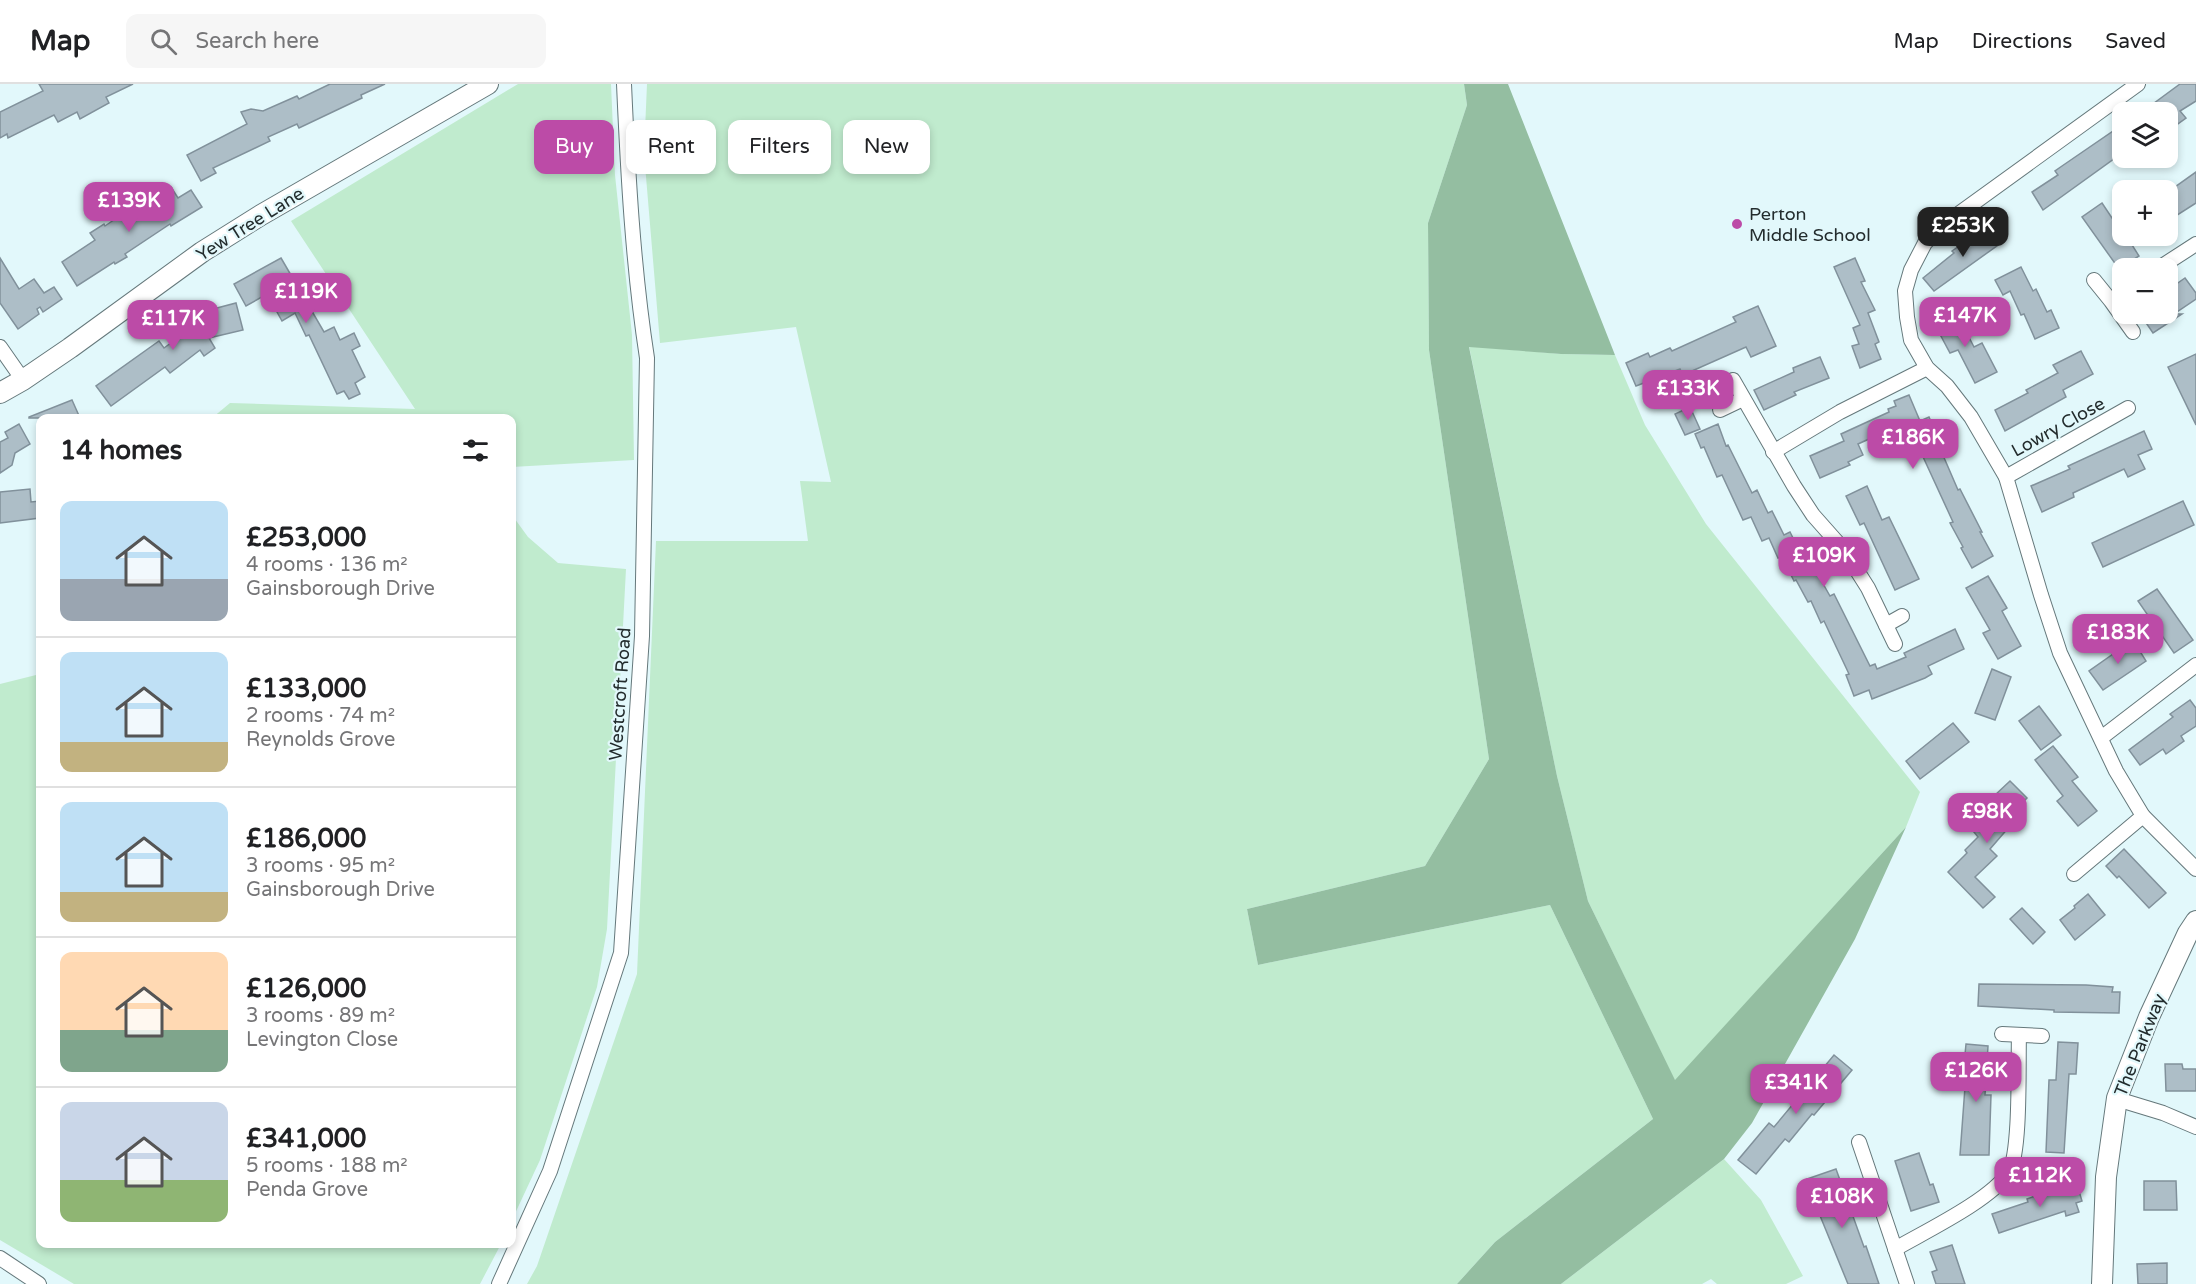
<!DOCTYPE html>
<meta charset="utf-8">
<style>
:root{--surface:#fff;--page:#f6f6f6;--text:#202124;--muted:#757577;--line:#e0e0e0;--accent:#bc4ba7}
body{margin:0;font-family:"Varela Round",sans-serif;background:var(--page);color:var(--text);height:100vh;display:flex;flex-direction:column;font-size:22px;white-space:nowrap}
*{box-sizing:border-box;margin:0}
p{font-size:20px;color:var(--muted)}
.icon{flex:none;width:33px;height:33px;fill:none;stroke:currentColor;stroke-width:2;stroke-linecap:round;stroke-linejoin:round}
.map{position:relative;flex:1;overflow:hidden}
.drawer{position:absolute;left:36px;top:330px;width:480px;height:834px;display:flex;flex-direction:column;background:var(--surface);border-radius:12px;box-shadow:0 3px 9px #0003}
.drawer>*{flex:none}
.guide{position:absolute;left:534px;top:36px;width:570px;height:54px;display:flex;gap:12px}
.tools{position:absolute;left:2112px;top:18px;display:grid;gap:12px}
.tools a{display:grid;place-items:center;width:66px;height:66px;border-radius:12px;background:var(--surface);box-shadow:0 3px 9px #0003;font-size:30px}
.price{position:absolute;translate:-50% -51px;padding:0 14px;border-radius:12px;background:var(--accent);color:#fff;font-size:20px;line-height:39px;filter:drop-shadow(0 2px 3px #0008)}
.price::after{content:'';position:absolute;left:50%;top:36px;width:18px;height:14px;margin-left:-9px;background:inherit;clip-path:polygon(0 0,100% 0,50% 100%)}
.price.current{background:#222;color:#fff}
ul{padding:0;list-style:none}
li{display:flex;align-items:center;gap:18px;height:150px;padding:0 24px}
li+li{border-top:2px solid var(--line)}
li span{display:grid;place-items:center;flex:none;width:168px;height:120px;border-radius:12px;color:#555}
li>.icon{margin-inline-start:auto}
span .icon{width:72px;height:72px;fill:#fffc;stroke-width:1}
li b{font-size:26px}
h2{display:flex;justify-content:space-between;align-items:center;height:72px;padding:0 24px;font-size:26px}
.tag{padding:0 21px;border-radius:12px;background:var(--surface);box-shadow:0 3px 9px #0003;font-size:21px;line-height:54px}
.tag.current{background:var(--accent);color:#fff}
header{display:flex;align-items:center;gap:36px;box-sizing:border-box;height:84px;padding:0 30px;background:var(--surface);border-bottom:2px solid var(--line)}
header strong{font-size:28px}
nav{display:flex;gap:33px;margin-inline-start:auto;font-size:21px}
.search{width:420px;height:54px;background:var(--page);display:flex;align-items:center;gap:15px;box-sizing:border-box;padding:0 21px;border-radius:12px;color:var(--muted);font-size:22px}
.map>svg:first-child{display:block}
</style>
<header>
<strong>Map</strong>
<div class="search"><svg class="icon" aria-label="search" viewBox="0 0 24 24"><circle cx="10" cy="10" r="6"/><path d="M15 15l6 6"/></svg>Search here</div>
<nav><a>Map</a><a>Directions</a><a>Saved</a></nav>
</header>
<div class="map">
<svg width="2196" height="1200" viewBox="0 0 2196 1200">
<rect width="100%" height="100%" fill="#e2f8fb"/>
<g fill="#c0ebce">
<polygon points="518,0 611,0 615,91 632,251 634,376 512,383 512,334 212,334 230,319 415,325 291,137"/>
<polygon points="647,0 1464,0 1467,21 1428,139 1429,266 1489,675 1425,782 1247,825 1258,881 1550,821 1653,1035 1495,1158 1457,1200 527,1200 537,1182 637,890 656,457 808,457 800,397 831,398 796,243 660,259 644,69"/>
<polygon points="1469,262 1561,270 1615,271 1645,341 1706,440 1920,708 1906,743 1675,997 1588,817 1557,692"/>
<polygon points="512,431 528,453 558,479 626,485 607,845 597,903 540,1076 512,1136"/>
<polygon points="40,590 40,1160 501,1160 480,1200 74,1200 0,1156 0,600"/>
<polygon points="1724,1075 1761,1116 1803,1192 1786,1200 1717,1200 1711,1195 1702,1200 1561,1200"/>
</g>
<polygon fill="#94bea1" points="1464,0 1508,0 1615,271 1561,270 1469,263 1557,692 1588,817 1675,996 1906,743 1855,855 1752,1039 1724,1075 1561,1200 1457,1200 1495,1158 1653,1035 1550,821 1258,881 1247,825 1425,782 1489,675 1429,266 1428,139 1467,21"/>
<g fill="#adbec7" stroke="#81919b" stroke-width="1.5">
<polygon points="39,0 133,0 106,13 109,19 80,35 77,28 58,38 54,31 8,54 7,50 0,54 0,28 43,7"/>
<polygon points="330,0 385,0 361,11 362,14 299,44 297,40 268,53 270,57 213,84 216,89 201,97 187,71 247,40 241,28 251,25 263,27 297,12 299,15"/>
<polygon points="2180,0 2196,0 2196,17 2180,27 2186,34 2168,47 2168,28 2142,28"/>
<polygon points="2122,41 2122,69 2043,126 2032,108 2058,91 2055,87 2062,82"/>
<polygon points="2196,88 2196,119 2168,137 2168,108"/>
<polygon points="171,103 178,114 191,106 202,123 171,142 170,140 125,170 127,173 115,180 114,178 77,202 62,178 95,156 90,149 104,140 105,142 137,120 139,123"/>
<polygon points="2102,119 2122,149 2122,152 2127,153 2139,172 2119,185 2082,133"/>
<polygon points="1989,141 2001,159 1934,207 1923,194 1954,169 1952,167"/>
<polygon points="0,174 19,205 34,195 44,209 54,203 62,215 43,228 40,223 37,225 39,230 18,245 0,219"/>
<polygon points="281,174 324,248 334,243 340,256 354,249 360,262 352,266 365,293 355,299 360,310 349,315 344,307 337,310 309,251 306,252 295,229 282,237 267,210 246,222 234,200"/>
<polygon points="1855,174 1865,197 1861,198 1875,226 1868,229 1879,258 1875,260 1881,275 1860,284 1852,262 1859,260 1853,244 1860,241 1834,183"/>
<polygon points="2021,183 2033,207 2036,205 2047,228 2051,226 2059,244 2035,255 2024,230 2021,231 2010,207 2003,211 1995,196"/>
<polygon points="2185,194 2196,209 2196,215 2174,230 2182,230 2153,249 2140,230 2168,230 2168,206"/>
<polygon points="236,219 243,246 209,254 215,264 204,272 200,266 170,289 165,283 111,322 96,302 159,257 164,264 187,247 182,239 198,229"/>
<polygon points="1758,222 1776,262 1751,273 1746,263 1683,291 1680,285 1636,302 1626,279 1648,269 1650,273 1670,264 1672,267 1736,238 1733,233"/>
<polygon points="1956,228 1974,263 1982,259 1997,288 1975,299 1958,266 1950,269 1934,239"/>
<polygon points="2081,267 2093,290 2063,306 2066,313 2005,347 1995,326 2028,309 2026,306 2058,289 2053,281"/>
<polygon points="2196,270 2196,341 2168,283"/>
<polygon points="1820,273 1829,294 1794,308 1796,311 1764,326 1754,306 1794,288 1793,284"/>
<polygon points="1909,311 1920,337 1929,333 1938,354 1936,355 1958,406 1960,405 1982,448 1980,448 1993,472 1972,484 1961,464 1963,463 1950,439 1953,438 1907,338 1858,360 1863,371 1848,378 1850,381 1820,394 1810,372 1844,357 1841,350 1889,328 1888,325 1896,322 1894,317"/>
<polygon points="72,316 80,334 29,334 29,333"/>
<polygon points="1690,323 1700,345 1685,351 1675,330"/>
<polygon points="19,340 30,360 15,369 12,381 0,389 0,358 8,354 5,348"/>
<polygon points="1718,340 1726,362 1728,361 1752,409 1757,406 1768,429 1772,427 1784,451 1790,448 1800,468 1804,466 1830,512 1834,510 1870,582 1875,580 1877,585 1906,573 1904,569 1955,545 1964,565 1928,582 1932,590 1925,594 1872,615 1869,606 1854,612 1846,591 1849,590 1824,537 1821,539 1811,517 1808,518 1796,496 1794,497 1782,473 1778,474 1769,454 1762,457 1751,433 1743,436 1722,391 1717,393 1704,363 1701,364 1695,350"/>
<polygon points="2144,347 2152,365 2138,371 2145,385 2128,393 2124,385 2073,409 2074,413 2042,428 2031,402 2070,385 2068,382"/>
<polygon points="1867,402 1882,436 1889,433 1919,495 1895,506 1864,439 1860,441 1846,412"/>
<polygon points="30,405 31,418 40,417 40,434 0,439 0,408"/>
<polygon points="2183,417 2194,441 2103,483 2092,459"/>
<polygon points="1988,492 2007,524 2002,527 2021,562 1998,575 1983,549 1990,546 1966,504"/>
<polygon points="2157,505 2193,556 2174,569 2138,517"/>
<polygon points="2133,556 2146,577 2103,606 2089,587"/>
<polygon points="1992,585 2011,593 1995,636 1975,629"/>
<polygon points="2190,616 2196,624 2196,642 2181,652 2184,657 2166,670 2163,665 2140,681 2129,666 2173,633 2170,630"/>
<polygon points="2039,622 2061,651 2041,666 2019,637"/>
<polygon points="1953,639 1969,658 1920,695 1906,677"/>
<polygon points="2053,662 2078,693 2072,697 2097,727 2078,742 2057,717 2063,712 2035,676"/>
<polygon points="2010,697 2027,714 2011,730 2016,735 1990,765 1997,772 1975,793 1995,813 1983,824 1948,788 1967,769 1965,766 1978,753 1974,748 1986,737 1982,733 1999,717 1994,712"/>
<polygon points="2124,765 2166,809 2149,824 2119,792 2117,794 2106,782"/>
<polygon points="2088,810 2105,831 2075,856 2060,836 2075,824 2074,822"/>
<polygon points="2022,824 2045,848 2033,860 2010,835"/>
<polygon points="1979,900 2086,901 2113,903 2112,908 2120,908 2119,929 2054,928 2054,926 1978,922"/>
<polygon points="2058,958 2078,959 2076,990 2069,990 2064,1069 2046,1068 2049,996 2056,996"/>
<polygon points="1966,960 1988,962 1985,1011 1991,1011 1989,1071 1960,1071 1965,1003 1962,1002"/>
<polygon points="1834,971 1852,986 1814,1031 1812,1030 1789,1058 1785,1055 1756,1090 1738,1076 1769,1039 1774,1043"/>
<polygon points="2165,980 2182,980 2183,985 2196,985 2196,1007 2166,1007"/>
<polygon points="1919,1069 1930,1101 1933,1100 1939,1118 1911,1127 1895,1077"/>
<polygon points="1836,1085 1864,1163 1866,1162 1879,1200 1848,1200 1814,1117 1807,1095"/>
<polygon points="2076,1097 2082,1117 2076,1119 2079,1128 2066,1132 2065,1127 1999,1149 1992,1130 2028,1118 2027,1115"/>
<polygon points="2144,1097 2176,1097 2177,1126 2144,1126"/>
<polygon points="1952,1161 1965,1200 1936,1200 1932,1188 1937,1186 1930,1168"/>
<polygon points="2167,1179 2167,1200 2138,1200 2137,1180"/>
</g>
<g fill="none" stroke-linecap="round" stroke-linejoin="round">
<g stroke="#65787b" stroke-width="16">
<g id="street">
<polyline points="2138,0 1946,139 1925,159 1911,186 1905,207 1907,233 1911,256 1927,284 1947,302 1971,333 2006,393 2041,511 2060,569 2116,687 2143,732 2196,785"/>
<polyline points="2159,184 2196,160"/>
<polyline points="2094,196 2111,217 2133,248"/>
<polyline points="0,263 23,296"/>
<polyline points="1733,296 1794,402 1813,431 1844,466 1868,504 1895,560"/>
<polyline points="1720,326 1743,315"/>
<polyline points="1773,368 1840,328 1927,284"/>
<polyline points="2006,393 2128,324"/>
<polyline points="1886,541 1902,532"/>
<polyline points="2101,654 2196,581"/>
<polyline points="2074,790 2143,732"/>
<polyline points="2002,950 2042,952"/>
<polyline points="2117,1015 2163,1029 2196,1043"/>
<polyline points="1859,1058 1907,1200"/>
<path d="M1895,1165C1926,1147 1991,1116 2009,1088C2021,1068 2018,979 2019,951"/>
<polyline points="0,1174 39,1200"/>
<path d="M499,1200L550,1087L621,869L642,552L647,274C633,183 628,91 624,0"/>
</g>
</g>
<g stroke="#65787b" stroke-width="22">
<g id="secondary">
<polyline points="0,309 23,296 70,264 202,168 261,131 488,0"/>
<polyline points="2102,1200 2106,1093 2117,1014 2149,933 2188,849 2196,837"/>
</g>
</g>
<use href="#street" stroke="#fff" stroke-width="14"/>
<use href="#secondary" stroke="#fff" stroke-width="20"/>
</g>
<circle fill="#bc4ba7" stroke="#e2f8fb" stroke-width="2" cx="1737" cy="140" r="6"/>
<g text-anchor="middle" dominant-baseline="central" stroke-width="4.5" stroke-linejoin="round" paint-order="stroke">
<g font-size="18" fill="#232c2d" stroke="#e2f8fb" text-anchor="start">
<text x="1749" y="130">Perton<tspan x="1749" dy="21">Middle School</tspan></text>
</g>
<g font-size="18" fill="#232c2d" stroke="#e2f8fb">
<text transform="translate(250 140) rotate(-32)">Yew Tree Lane</text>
<text transform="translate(2058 343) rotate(-29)">Lowry Close</text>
<text transform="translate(620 610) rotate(-86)">Westcroft Road</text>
<text transform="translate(2140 961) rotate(-68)">The Parkway</text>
</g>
</g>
</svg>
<div class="tools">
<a><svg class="icon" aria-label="layers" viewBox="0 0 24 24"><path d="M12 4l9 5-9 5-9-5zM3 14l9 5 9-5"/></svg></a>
<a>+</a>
<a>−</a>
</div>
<b class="price" style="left:129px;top:149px">£139K</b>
<b class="price current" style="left:1963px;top:174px">£253K</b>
<b class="price" style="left:306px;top:240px">£119K</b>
<b class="price" style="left:1965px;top:264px">£147K</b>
<b class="price" style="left:173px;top:267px">£117K</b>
<b class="price" style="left:1688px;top:337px">£133K</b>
<b class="price" style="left:1913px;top:386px">£186K</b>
<b class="price" style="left:1824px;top:504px">£109K</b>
<b class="price" style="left:2118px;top:581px">£183K</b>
<b class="price" style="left:1987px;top:760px">£98K</b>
<b class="price" style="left:1976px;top:1019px">£126K</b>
<b class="price" style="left:1796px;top:1031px">£341K</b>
<b class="price" style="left:2040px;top:1124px">£112K</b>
<b class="price" style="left:1842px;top:1145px">£108K</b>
<div class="guide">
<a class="tag current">Buy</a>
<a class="tag">Rent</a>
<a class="tag">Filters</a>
<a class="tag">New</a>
</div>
<section class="drawer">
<h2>14 homes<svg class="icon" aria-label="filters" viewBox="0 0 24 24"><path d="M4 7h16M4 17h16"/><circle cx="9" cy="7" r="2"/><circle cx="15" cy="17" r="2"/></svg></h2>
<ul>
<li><span style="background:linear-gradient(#bfe0f5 65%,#9aa5b1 0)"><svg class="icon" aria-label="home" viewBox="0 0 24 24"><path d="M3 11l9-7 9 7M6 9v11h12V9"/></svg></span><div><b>£253,000</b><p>4 rooms · 136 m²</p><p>Gainsborough Drive</p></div></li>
<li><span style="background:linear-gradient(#bfe0f5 75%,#c2b280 0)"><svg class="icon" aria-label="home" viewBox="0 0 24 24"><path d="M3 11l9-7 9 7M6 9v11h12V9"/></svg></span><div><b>£133,000</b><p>2 rooms · 74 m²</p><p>Reynolds Grove</p></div></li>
<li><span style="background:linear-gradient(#bfe0f5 75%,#c2b280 0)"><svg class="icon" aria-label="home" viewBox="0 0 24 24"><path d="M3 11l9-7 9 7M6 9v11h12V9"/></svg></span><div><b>£186,000</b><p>3 rooms · 95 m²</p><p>Gainsborough Drive</p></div></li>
<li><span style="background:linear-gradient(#ffd9b3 65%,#7fa58c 0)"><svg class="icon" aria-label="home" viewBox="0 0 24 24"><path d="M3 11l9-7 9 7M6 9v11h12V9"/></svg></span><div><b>£126,000</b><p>3 rooms · 89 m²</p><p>Levington Close</p></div></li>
<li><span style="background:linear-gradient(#c9d6e8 65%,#8fb573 0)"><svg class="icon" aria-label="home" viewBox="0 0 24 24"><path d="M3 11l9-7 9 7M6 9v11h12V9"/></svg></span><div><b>£341,000</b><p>5 rooms · 188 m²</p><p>Penda Grove</p></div></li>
</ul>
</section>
</div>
